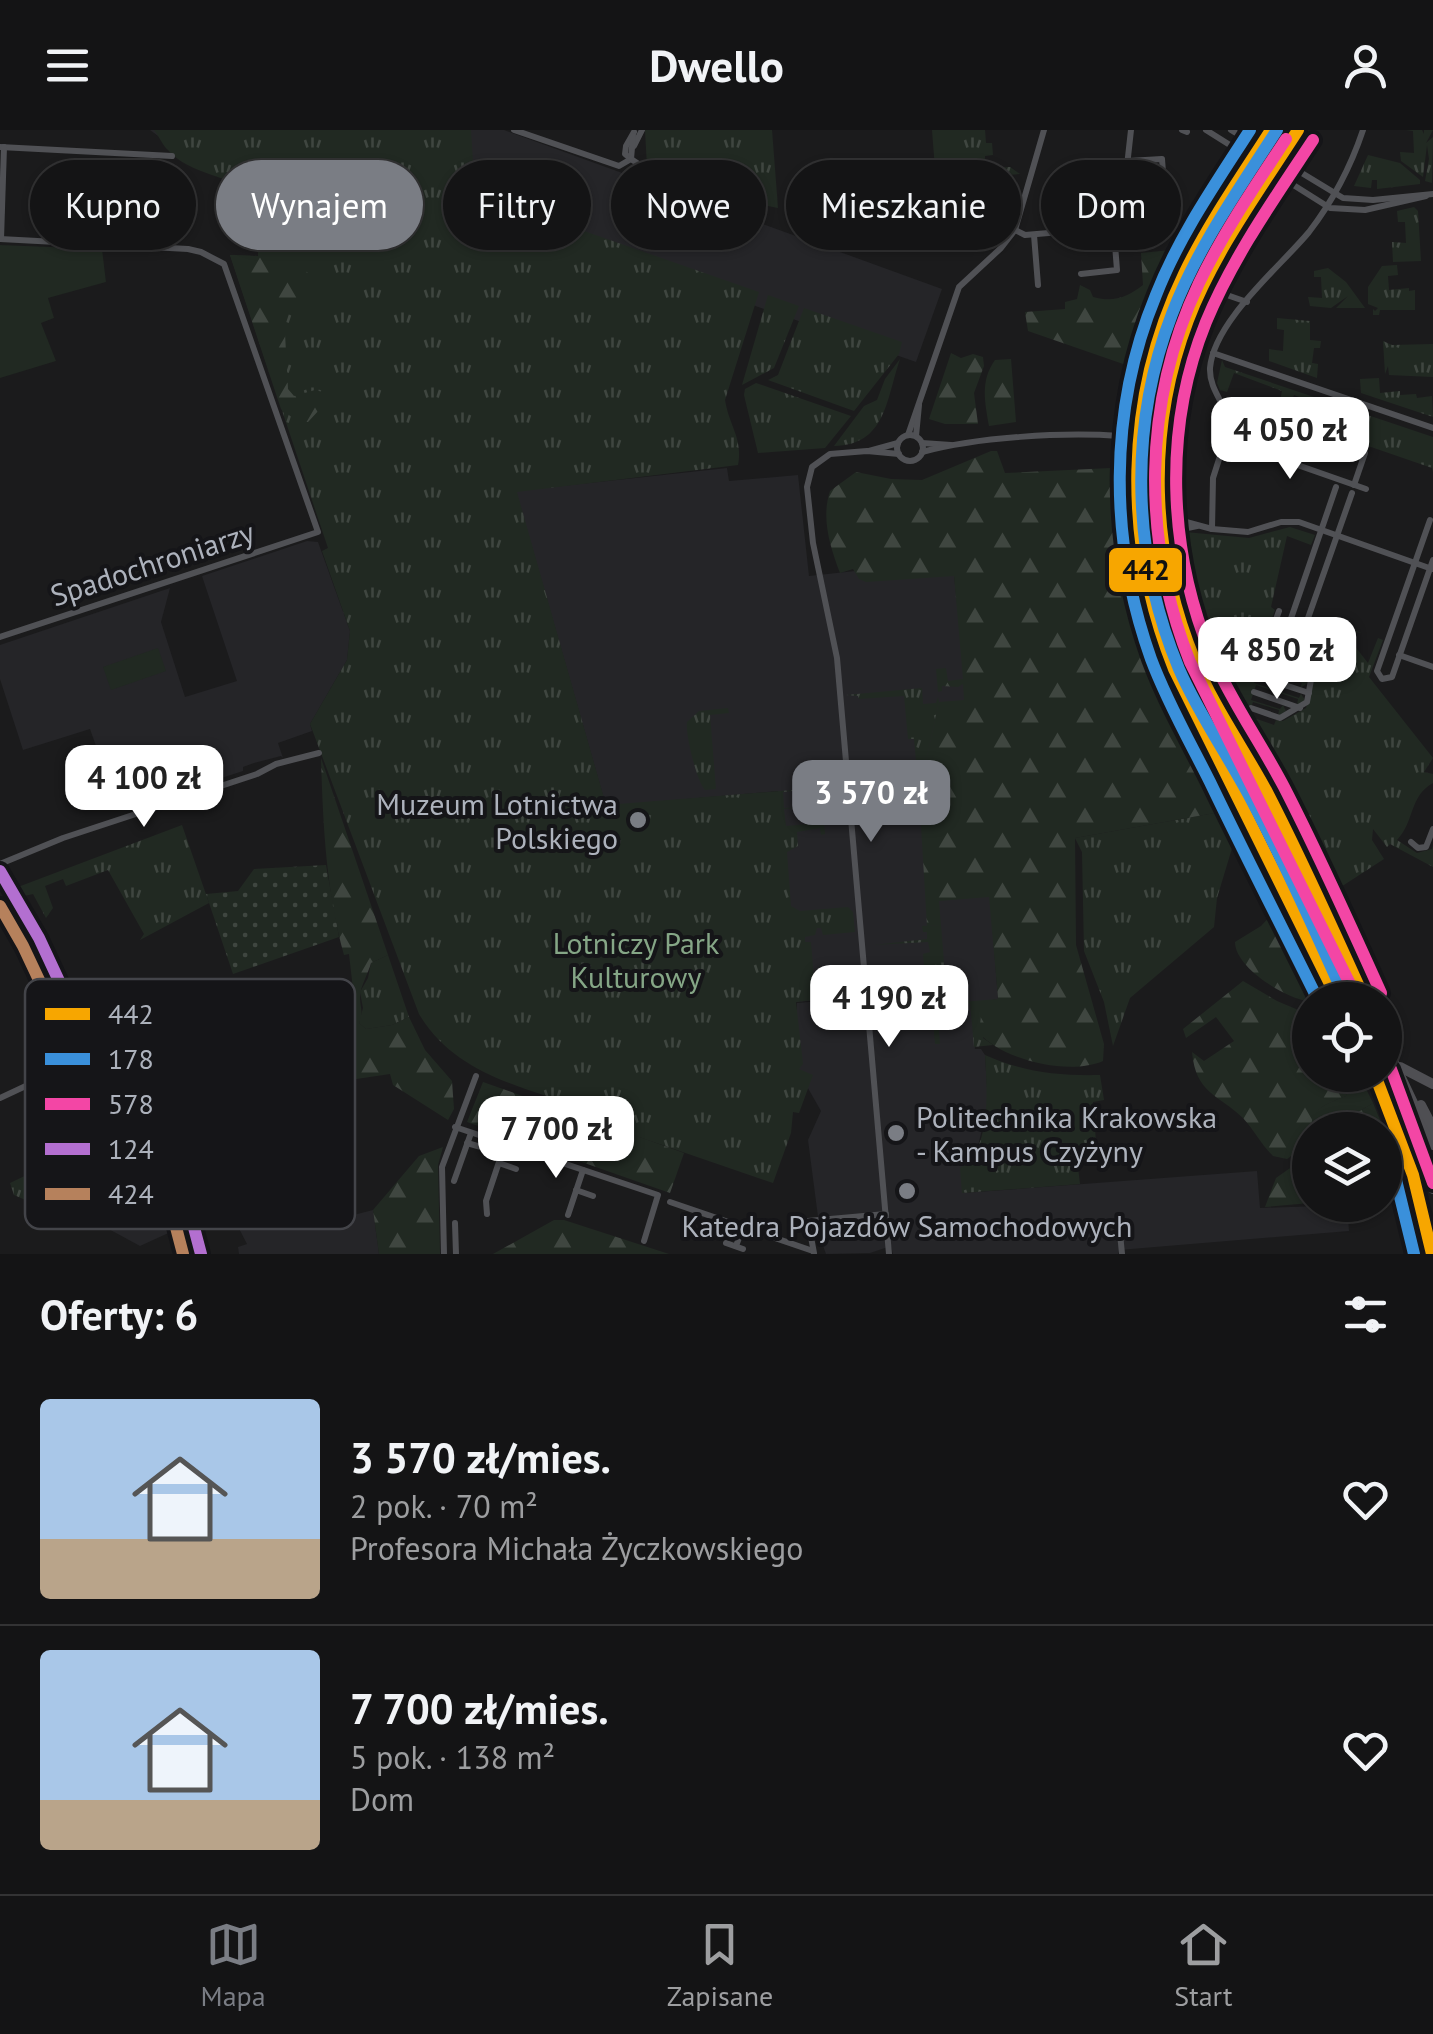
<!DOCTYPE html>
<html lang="pl">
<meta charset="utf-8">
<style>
:root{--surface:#141415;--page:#1d1d1e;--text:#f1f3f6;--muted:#9d9ea0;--line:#333334;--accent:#7a7d84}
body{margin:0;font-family:"PT Sans",sans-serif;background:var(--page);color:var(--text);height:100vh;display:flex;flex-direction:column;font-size:38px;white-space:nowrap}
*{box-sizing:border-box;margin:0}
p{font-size:32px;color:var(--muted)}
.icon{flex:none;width:55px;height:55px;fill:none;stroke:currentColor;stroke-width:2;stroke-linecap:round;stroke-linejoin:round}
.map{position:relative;height:1124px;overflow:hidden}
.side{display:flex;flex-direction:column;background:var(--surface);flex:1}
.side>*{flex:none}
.hud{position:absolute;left:30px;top:30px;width:1375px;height:90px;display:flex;gap:20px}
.fabs{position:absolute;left:1292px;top:852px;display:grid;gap:20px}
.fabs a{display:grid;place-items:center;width:110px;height:110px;border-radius:50%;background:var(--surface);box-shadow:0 2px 8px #0004,0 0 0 2px var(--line);font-size:50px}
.price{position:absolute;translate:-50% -85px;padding:0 22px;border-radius:20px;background:#fff;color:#222;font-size:32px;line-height:65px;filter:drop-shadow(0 2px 5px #0008)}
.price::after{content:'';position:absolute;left:50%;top:60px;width:30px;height:22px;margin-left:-15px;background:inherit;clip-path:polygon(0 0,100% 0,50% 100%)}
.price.active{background:var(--accent);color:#fff}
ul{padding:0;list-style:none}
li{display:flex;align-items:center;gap:30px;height:250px;padding:0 40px}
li+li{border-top:2px solid var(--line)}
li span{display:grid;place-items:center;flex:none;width:280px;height:200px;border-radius:10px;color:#555}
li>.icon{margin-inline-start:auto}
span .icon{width:120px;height:120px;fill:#fffc;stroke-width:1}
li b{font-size:42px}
h2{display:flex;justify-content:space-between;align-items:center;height:120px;padding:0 40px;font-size:42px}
.chip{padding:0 35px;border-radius:45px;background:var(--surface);box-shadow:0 2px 8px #0004,0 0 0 2px var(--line);font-size:35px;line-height:90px}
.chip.active{background:var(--accent);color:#fff}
header{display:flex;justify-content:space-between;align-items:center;height:130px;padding:0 40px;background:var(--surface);font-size:45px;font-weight:700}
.menu{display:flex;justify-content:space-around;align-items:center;height:140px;border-top:2px solid var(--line);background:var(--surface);font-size:28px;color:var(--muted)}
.menu a{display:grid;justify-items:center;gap:5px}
.menu .active{color:var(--accent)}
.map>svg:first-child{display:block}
</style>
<header><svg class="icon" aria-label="menu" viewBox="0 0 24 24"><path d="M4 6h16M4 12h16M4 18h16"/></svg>Dwello<svg class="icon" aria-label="person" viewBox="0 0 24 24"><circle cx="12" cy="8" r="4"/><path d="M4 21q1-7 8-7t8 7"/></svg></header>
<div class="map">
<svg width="1433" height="1124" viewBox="0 0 1433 1124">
<defs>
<pattern id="grass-tufts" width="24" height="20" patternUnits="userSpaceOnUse" patternTransform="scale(2.5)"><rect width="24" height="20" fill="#212922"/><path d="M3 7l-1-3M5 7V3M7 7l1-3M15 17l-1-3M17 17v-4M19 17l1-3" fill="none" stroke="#3f4640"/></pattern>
<pattern id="forest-firs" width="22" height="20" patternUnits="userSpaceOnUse" patternTransform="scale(2.5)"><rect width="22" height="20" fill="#212922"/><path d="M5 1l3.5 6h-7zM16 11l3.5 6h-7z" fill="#3f4640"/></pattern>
<pattern id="garden-dots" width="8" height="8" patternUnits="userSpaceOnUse" patternTransform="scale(2.5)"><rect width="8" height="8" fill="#212922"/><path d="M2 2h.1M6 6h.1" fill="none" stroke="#3f4640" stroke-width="1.8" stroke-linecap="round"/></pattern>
</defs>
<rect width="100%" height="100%" fill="#1b1b1c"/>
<g fill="#252528">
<polygon points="150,0 504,0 942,159 916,232 658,142 271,78 251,54 189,29"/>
<polygon points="727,338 729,351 798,345 809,446 855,441 954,446 990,766 998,869 971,874 975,919 981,919 985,925 988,973 979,1012 964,1037 963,1063 1257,1041 1260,1078 1347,1075 1349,1101 1119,1120 1118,1124 893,1124 891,1116 870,1123 826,1124 821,1110 808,1010 821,981 797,939 797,873 855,868 860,877 867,877 872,923 870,866 796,872 778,661 606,676 516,361"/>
<polygon points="307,411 318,412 350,501 347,530 310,594 312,601 278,613 283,628 281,626 254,633 243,637 243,641 136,676 130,659 113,664 90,599 23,620 0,549 0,515 170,458 161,492 185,567 237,551 202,446"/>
<polygon points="204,996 324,1002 338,1089 373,1080 379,1124 239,1124 238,1117 247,1114 231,1083 201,1089 188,1046 213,1038"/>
<polygon points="174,1063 186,1095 140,1116 105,1097 112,1068"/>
</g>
<g fill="url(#grass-tufts)">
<path d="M154,0H471L475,63L759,162L725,270C729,296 743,308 738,335L517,362L606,675L830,657L783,662L784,678L808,677L784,679L786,696L819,693V682H823L825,704L821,705L820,698L797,702L798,716L787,722L791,776L800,781L848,777L853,782L855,802L823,805L821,798H817L815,805L805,807V812H811L814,849L819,850L821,869L796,872L803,934L799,939L813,945L799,983L793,982L791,1003L773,1053L575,985L577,976C515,955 454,942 419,884L310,594L347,530L350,501L322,421L328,418L230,125L258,126L261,72C236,44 191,47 168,20C163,16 159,6 154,0Z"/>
<polygon points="645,0 772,0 778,78 735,69 665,38 647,36"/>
<polygon points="932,0 985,0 986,13 992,13 993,25 985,26 985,38 1010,37 1020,44 966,48 953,44 948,50 936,51"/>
<polygon points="1406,0 1422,0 1424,4 1424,0 1433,0 1426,13 1433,7 1432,53 1425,51 1429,29 1427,15 1423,47 1401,31 1400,22 1414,23 1413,1"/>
<polygon points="1368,25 1400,33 1420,50 1420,54 1377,59 1377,50 1372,50 1371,58 1354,56"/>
<path d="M1249,44L1259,50C1237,84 1214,118 1197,155C1137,283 1139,432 1201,559C1223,605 1252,648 1275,692L1259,698C1227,629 1188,563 1163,491C1123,376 1140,242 1194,135C1210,104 1231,74 1249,44Z"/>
<polygon points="1414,77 1418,81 1421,131 1393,132 1392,112 1406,113 1405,92 1398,92 1397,81"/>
<polygon points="1397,135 1398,145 1388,146 1389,160 1409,158 1409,161 1415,160 1415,180 1380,180 1379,185 1373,185 1373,179 1375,181 1378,178 1368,174 1368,157 1382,136"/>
<polygon points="1328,138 1346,152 1365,178 1336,178 1348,166 1331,178 1310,176 1308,167 1322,168 1321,147 1314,147 1314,141"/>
<polygon points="768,165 799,176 774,238 742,255"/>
<polygon points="804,178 902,212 899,224 854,281 768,250 778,245"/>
<polygon points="1277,188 1310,191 1310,210 1321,211 1320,218 1314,218 1312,233 1318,234 1317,248 1269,231 1269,219 1283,221 1284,200 1277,199"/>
<polygon points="1383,211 1392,215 1433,214 1433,247 1389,245 1388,236 1385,244"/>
<path d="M900,229C886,270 886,315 834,316L864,276L877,270L885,249Z"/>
<polygon points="1222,230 1225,237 1433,307 1433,342 1432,338 1348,309 1349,297 1340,301 1345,286 1341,282 1294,265 1290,274 1280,271 1282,261 1234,243 1227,262 1220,260 1217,253"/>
<polygon points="1379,248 1380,263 1400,261 1400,265 1416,264 1417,268 1432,266 1433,287 1361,263 1360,249"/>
<polygon points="756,253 851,286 825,318 758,323 744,265 745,259"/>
<path d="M1290,397L1315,405L1311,415L1287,406L1271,477L1275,480L1266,504L1310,520L1313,515V525L1309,526L1310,521L1268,506L1263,520L1305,535L1309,531L1310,540L1303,542L1305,536L1263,522L1258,536L1302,552L1304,547L1308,553L1300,558L1302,553L1260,538L1254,553L1299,568L1301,564L1305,570L1297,575L1298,569L1256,555L1251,570L1280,579L1283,575L1286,581L1278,586L1279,580L1253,572L1248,586L1274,595L1276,590L1283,591L1306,578L1327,492L1362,503L1351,501L1346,505L1368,533L1378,508L1383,510L1369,547L1433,628L1424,642L1433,644V653C1409,666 1415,691 1397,710L1417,723L1432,719L1433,715V737L1390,714L1387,717L1373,699L1372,710L1384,729L1330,764L1379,870L1270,643L1223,563L1195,476L1180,404L1185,402L1249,408Z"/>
<polygon points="922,558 923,574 936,573 938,567 939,572 919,663 914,609 908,609 904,566 859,569 858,566 846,565"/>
<path d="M728,578L729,583L710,585L716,659L705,660C697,652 685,604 687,592L699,581Z"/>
<polygon points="1226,681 1236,705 1217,768 1214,797 1130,868 1113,916 1104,872 1084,821 1082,722 1075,708"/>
<polygon points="182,695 209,773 140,810 144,804 108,740 66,756 63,749 45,756 53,778 46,788 33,764 24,766 18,757"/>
<polygon points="1267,702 1276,704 1357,870 1344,870 1265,710"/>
<polygon points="941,795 946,857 951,857 950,864 875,872 921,866 921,861 926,860 923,824 930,822 928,812 873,815 927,809 927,802 923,802 922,796"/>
<polygon points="388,825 409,887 392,895 366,899 359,893 363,878 360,862 368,848 371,833"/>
<polygon points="998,869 983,908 993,915 974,917 970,873 937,876 940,914 935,914 932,881 884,885 876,879"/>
<path d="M985,925C1023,942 1058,946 1100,945L1104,970L1093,972L1097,1026L1077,1029L1080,1054L962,1063L960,1038C992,1021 987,957 985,925Z"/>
<polygon points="1385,928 1433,1024 1433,1049 1382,945 1385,945"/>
<path d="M1350,945H1359L1373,973L1329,1000H1310C1309,978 1329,973 1346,966Z"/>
<polygon points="58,1030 62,1086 14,1065 10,1053"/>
</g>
<g fill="url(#forest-firs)">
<path d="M261,71L290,91C286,127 301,142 332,158L327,174C304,163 303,169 284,185L288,259L294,266L315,260L323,262L320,279L308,292H298L281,279L230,125L258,126Z"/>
<path d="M1171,120L1176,125L1148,182L1129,236L1028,201L1025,182L1065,179V172L1077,169L1080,155L1090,160L1093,167C1114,173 1127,167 1143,155L1141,123Z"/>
<polygon points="951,223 961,228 973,224 983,227 984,236 974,263 978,294 945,294 929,289"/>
<path d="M1011,229L1016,292L989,296C985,272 980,251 995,230Z"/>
<path d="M991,321H997L1005,343L1111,338L1123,451L1165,557L1226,681L1075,708L1076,815L1104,914L1103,931C1069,946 1003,930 979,903L981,886L998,868L989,767L939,771L941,795L927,796L919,663L939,572L964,570L963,554L958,557L942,556V561L938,562L936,539L946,538L948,551L963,549L954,446L866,452L859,449L853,439L840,443C830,417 821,388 830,361L856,342L891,349L922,350Z"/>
<path d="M321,628L388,825L371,833C368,844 360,857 360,867C360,878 364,882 359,893L366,899L392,895L409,887L425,920L452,951L454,979L448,990L393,955L390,944L336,952L323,959L318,933L342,911V904L331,900L329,896L336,888L331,882L355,876L349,824L344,825C326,760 323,695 321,628Z"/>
<path d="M1274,782L1277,785L1321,870C1317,870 1312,872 1307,871C1283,867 1235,837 1235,812L1261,796Z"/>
<path d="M1243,851L1277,871L1310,885V945H1350L1346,966C1316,978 1310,980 1310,1013L1287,1029L1273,1026C1261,1014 1254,1000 1243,988C1218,964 1196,964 1192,922L1204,931L1234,911L1216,887L1186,908L1183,899Z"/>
<polygon points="483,952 531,969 531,972 525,973 530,975 528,982 523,980 520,988 508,984 501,997 512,1001 515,997 521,999 520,1004 524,1006 527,998 533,999 541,976 536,973 539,971 684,1023 670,1063 467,992"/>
<polygon points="1373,973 1399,1036 1385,1037 1385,1000 1329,1000"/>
<polygon points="443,1017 438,1035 440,1124 379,1124 373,1080 419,1026"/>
<polygon points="1310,1024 1310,1073 1265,1077 1276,1048"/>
<polygon points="554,1090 564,1090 669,1124 493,1124"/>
</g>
<polygon fill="url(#garden-dots)" points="326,735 339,807 233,844 206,764 238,761 254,739"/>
<g fill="#212922">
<polygon points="0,115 102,119 106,152 48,168 54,188 41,193 56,231 0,248"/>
<polygon points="158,518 166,541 111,560 103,537"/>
</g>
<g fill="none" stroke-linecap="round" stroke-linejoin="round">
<g stroke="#505155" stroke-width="6">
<polyline points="514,0 619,36 631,29"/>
<polyline points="1182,0 1187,2"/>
<polyline points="1206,0 1330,78 1365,80 1426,66"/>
<polyline points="1231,0 1343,68 1373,70 1433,64"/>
<polyline points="634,16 642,0"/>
<polyline points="0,17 172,26"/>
<polyline points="631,29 625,24 626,16 634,2"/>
<polyline points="631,29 633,6"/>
<polyline points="631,29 646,39"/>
<polyline points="1125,54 1131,0"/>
<circle cx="1113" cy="97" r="5"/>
<polyline points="1112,92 1111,62 1125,54 1135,57 1164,55 1162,29 1128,31"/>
<polyline points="1015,100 1025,105 1108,98"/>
<polyline points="1034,105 1038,155"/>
<polyline points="0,109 188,119 201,122 224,134 318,402 0,507"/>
<polyline points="1,109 4,17"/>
<polyline points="1081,144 1117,140 1114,102"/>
<polyline points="1204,157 1247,172"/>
<polyline points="1213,223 1433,298"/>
<polyline points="908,305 959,157 1001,118 1015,100 1044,0"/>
<circle cx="910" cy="318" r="13"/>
<polyline points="916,306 919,275"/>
<polyline points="1120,306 1134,324"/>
<polyline points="1226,310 1366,359"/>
<polyline points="922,313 951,315"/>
<polyline points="869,321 898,313"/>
<path d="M922,322C978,307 1062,302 1120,306L1140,284"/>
<polyline points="1354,355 1365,323"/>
<polyline points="1162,375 1175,389 1212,399 1248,402 1281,392 1299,392 1432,439"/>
<polyline points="1430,390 1377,541 1382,549 1392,547 1433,430"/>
<path d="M1212,399L1213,348L1230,295C1226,274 1209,260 1210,238C1214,191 1280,137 1309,102C1332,72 1351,36 1363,0"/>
<polyline points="1167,420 1178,400 1197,396"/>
<polyline points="1286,503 1336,357"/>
<polyline points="1301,508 1352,363"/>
<polyline points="1266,513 1315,530"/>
<polyline points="1399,525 1433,537"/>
<polyline points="1260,529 1312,547"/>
<polyline points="1257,546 1309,563"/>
<polyline points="1254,562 1300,578"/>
<polyline points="1251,578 1280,588 1307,572 1317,517 1314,512 1273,498 1279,481"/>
<polyline points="1411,712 1418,718 1426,717 1433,699"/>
<polyline points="0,734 63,708 257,644 276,634 319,623"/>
<polyline points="0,741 39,808 87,911 183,1056 201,1124"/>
<polyline points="0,968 94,924"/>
<polyline points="455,997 658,1065 644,1111"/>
<polyline points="467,1013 481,1017"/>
<polyline points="499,1033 516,1039"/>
<polyline points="454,1051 471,1003"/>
<polyline points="576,1060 593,1066"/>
<polyline points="670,1072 813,1121"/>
<polyline points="487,1084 486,1071 505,1014"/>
<polyline points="568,1085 583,1040"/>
<polyline points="455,1093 456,1124"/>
<polyline points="1120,1103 1122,1124"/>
<polyline points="726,1113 743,1119"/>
<polyline points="736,1116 743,1097"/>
<polyline points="814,1123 808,1091 886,1084"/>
<polyline points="444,1124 442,1037 476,946"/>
<polyline points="889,1124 837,528 813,413 807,357 812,337 830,324 867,321 899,324"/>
</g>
<g stroke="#4f4f53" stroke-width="10">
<path d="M1271,0C1231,63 1185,126 1162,198C1126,304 1128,420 1168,524C1183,564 1205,602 1223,640C1260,717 1300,793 1338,870"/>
<path d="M1298,0C1259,61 1215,122 1188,190C1146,299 1149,424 1195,531C1214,575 1242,615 1264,657C1301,727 1333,799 1365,870"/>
<polyline points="1259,710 1261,702 1267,696 1277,696 1286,702"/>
<polyline points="1385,914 1433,1015"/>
<polyline points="1400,937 1433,954"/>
<polyline points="1381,957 1413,1045 1432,1124"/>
<polyline points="1421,975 1433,998"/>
<polyline points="1395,984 1433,1059"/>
</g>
<g stroke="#151518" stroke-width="20">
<g id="bus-1">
<path d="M1271,0C1241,47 1208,94 1184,144C1124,268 1123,412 1174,539L1338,870"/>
<path d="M1298,0C1259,61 1214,122 1188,190C1146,300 1150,423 1195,531C1214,578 1244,619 1268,664C1303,732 1334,801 1365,870"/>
<polyline points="1375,945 1413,1045 1432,1124"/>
</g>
</g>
<g stroke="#151518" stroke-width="20">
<g id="bus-2">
<path d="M1250,0C1216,53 1179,106 1156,165C1108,281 1109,411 1151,529C1167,572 1190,612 1210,652C1245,725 1282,797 1318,870"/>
<path d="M1277,0C1239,59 1197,118 1172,184C1128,298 1132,426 1179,539C1199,585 1229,627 1252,671C1286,736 1316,803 1346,870"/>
<polyline points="1385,1021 1396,1050 1414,1124"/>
</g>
</g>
<g stroke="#151518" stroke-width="20">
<g id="bus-3">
<path d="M1286,9C1255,56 1223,103 1199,153C1142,273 1142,410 1190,532L1354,862"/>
<path d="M1313,10C1274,69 1233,127 1206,192C1163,298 1168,420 1211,525C1231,571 1261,613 1284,657C1319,725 1350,794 1381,863"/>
<polyline points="1391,939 1433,1053"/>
</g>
</g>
<g stroke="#151518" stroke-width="20">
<polyline id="bus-4" points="0,741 39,808 87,911 183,1056 201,1124"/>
</g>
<g stroke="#151518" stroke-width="20">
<polyline id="bus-5" points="0,776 23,816 72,920 167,1063 183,1124"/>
</g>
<use href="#bus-1" stroke="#f7a600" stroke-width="12"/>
<use href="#bus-2" stroke="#3a90db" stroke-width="12"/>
<use href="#bus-3" stroke="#f346a5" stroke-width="12"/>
<use href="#bus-4" stroke="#b36fd0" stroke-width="12"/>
<use href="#bus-5" stroke="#b6815c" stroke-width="12"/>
</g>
<g fill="#7a7d84" stroke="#151518" stroke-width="4">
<circle cx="638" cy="690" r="10"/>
<circle cx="896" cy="1003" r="10"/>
<circle cx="907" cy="1061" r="10"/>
</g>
<g text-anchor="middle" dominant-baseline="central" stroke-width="8" stroke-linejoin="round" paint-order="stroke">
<g font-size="30" fill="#adb2bc" stroke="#151518">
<text transform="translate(152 433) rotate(-18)">Spadochroniarzy</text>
</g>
<g font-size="30" fill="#adb2bc" stroke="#151518" text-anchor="end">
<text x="618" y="673">Muzeum Lotnictwa<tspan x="618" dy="34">Polskiego</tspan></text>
<text x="916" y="986" text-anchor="start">Politechnika Krakowska<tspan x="916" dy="34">- Kampus Czyżyny</tspan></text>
<text x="907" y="1095" text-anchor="middle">Katedra Pojazdów Samochodowych</text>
</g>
<g font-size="30" fill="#85a686" stroke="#151518">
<text x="636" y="812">Lotniczy Park<tspan x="636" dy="34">Kulturowy</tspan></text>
</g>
</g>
<rect x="25" y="849" width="330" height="250" rx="15" fill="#151518" stroke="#434449" stroke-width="2.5"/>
<rect x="45" y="878" width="45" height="12" fill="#f7a600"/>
<rect x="45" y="923" width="45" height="12" fill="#3a90db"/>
<rect x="45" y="968" width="45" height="12" fill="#f346a5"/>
<rect x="45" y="1013" width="45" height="12" fill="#b36fd0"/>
<rect x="45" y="1058" width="45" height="12" fill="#b6815c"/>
<g font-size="28" fill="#adb2bc">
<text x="108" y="894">442</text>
<text x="108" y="939">178</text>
<text x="108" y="984">578</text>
<text x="108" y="1029">124</text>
<text x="108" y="1074">424</text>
</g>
<rect stroke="#151518" stroke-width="4" x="1107" y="416" width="77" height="48" rx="10" fill="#f7a600"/>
<g font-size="28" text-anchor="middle" font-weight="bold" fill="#111">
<text x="1146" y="450">442</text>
</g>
</svg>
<div class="fabs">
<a><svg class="icon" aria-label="locate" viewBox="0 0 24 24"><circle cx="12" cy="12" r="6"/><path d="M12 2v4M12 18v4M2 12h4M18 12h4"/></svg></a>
<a><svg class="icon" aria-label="layers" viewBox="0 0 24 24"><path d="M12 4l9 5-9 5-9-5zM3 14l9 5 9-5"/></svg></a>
</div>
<b class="price" style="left:1290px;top:352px">4 050 zł</b>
<b class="price" style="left:1277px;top:572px">4 850 zł</b>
<b class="price" style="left:144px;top:700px">4 100 zł</b>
<b class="price active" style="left:871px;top:715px">3 570 zł</b>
<b class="price" style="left:889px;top:920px">4 190 zł</b>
<b class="price" style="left:556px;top:1051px">7 700 zł</b>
<div class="hud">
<a class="chip">Kupno</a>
<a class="chip active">Wynajem</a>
<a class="chip">Filtry</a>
<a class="chip">Nowe</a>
<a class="chip">Mieszkanie</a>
<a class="chip">Dom</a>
</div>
</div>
<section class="side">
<h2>Oferty: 6<svg class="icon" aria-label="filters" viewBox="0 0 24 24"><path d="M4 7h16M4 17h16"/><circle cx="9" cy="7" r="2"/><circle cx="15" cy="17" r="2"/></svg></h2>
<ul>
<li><span style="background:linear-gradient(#a9c7e8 70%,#b9a48a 0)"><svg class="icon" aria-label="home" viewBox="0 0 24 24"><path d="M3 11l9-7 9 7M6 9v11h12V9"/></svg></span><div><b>3 570 zł/mies.</b><p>2 pok. · 70 m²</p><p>Profesora Michała Życzkowskiego</p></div><svg class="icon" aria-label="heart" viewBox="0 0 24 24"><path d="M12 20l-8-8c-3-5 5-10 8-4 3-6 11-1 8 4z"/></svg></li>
<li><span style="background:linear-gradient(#a9c7e8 75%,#b9a48a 0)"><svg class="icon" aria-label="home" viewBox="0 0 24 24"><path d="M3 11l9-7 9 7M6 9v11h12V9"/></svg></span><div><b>7 700 zł/mies.</b><p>5 pok. · 138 m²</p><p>Dom</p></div><svg class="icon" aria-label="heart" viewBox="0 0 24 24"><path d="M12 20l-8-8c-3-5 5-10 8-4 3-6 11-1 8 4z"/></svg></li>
</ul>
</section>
<nav class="menu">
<a class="active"><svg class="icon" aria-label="map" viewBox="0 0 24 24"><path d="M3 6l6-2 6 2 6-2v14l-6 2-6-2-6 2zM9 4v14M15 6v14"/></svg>Mapa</a>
<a><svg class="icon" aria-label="saved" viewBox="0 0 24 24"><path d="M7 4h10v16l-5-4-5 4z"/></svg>Zapisane</a>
<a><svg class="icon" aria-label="home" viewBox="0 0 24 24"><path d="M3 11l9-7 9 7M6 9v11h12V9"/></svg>Start</a>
</nav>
